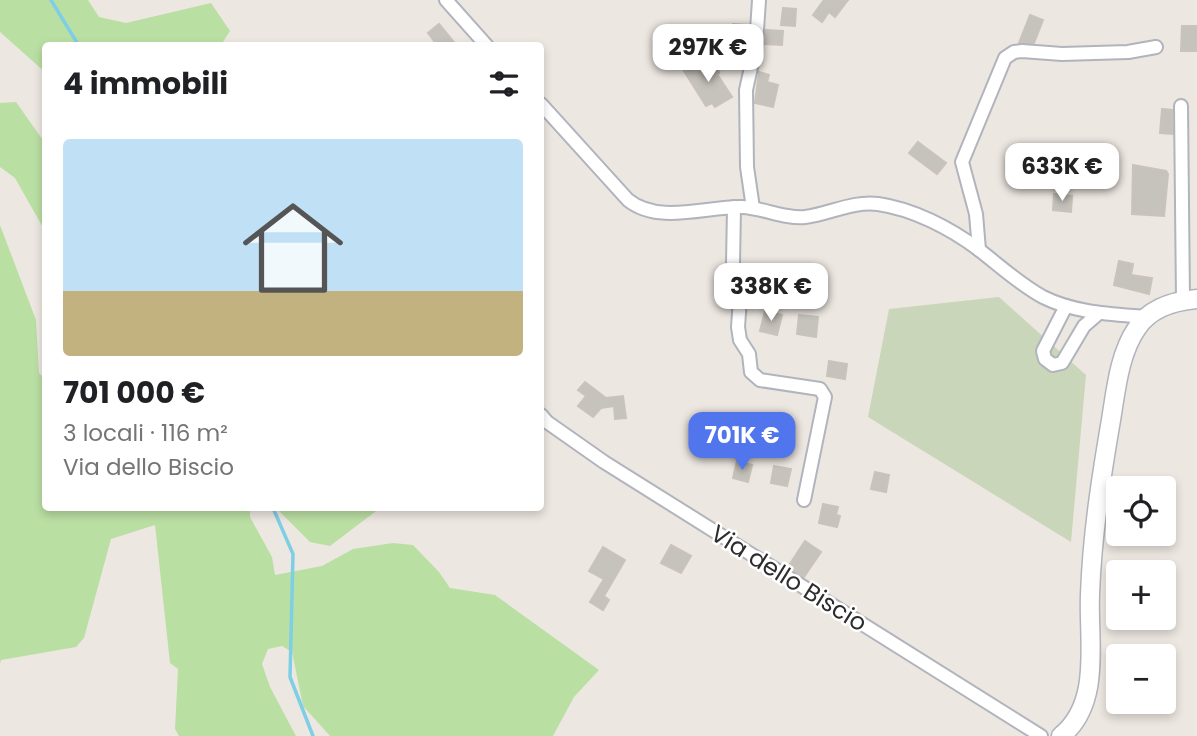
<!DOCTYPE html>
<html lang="it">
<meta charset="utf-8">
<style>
:root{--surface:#fff;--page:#f6f6f6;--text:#202124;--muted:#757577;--line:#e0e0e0;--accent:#5075ec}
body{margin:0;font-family:Poppins,sans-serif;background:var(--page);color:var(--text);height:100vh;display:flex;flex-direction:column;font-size:26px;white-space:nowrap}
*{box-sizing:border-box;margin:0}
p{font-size:23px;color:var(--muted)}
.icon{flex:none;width:38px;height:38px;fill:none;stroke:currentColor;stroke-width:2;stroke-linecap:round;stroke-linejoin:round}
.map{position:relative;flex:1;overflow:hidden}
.details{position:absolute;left:42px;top:42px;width:502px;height:469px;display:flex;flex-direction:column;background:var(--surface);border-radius:7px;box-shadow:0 4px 10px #0003}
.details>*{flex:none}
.tools{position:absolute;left:1106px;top:476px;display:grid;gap:14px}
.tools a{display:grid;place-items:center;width:70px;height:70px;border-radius:7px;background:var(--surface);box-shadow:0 4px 10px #0003;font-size:35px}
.price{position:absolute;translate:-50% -60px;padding:0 16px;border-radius:14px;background:#fff;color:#222;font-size:23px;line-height:46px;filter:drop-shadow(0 2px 4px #0008)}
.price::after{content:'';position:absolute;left:50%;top:42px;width:21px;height:16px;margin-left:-10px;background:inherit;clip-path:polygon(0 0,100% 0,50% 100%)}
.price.current{background:var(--accent);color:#fff}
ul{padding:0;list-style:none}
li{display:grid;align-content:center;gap:14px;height:371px;padding:0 21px}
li+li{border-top:2px solid var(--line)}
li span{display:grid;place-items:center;height:217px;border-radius:7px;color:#555}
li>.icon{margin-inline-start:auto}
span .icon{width:126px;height:126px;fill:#fffc;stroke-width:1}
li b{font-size:30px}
h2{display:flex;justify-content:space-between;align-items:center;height:84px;padding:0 21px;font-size:30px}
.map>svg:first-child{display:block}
</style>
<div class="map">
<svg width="1197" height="736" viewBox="0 0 1197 736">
<rect width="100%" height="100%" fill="#ede7e1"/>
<g fill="#badfa3">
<polygon points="0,0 88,0 99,17 126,23 211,3 230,31 221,45 46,46 45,72 0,32"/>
<polygon points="16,102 45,143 45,231 15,178 0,167 0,103"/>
<polygon points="0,225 36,320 39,373 46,380 46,508 250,508 250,517 272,557 275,575 322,566 353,549 393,543 413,545 439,572 450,588 495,595 599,670 574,697 553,736 330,736 303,706 292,652 282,646 268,649 262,664 270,687 296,736 179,736 175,729 178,669 170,663 155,525 111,539 84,638 76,647 1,660 0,664"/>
<polygon points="276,508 380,508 330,546 310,542"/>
</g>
<polygon fill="#c9d6ba" points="999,297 1086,375 1071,542 868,417 889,309"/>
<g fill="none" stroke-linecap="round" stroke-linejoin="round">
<g stroke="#7ecfe6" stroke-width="3.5">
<polyline points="51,0 79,46"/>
<polyline points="273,508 293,554 290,677 313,736"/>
</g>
</g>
<g fill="#c6c2bc" stroke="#c9c3bb" stroke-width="2">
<polygon points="824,0 848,0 835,17 829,12 822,22 813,15"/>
<polygon points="783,8 796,9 795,26 781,25"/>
<polygon points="1030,15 1043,20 1034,43 1019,43"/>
<polygon points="439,24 457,46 438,46 428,33"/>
<polygon points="733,24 749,25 746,48 732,47"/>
<polygon points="684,25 685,36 664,39 663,28"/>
<polygon points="1182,26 1197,26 1197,51 1181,51"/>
<polygon points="766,30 783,31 782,45 765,44"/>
<polygon points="717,61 719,73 717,74 732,97 715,107 712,103 706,106 684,71 697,63 701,71"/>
<polygon points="759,72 769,75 767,82 778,85 773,107 755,103"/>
<polygon points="1162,109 1172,110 1173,134 1160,133"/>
<polygon points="918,142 946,163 937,174 909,153"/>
<polygon points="1133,165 1166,171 1168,174 1164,216 1132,214"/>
<polygon points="1054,194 1072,196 1071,212 1053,210"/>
<polygon points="1119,261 1133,264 1131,275 1152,278 1149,294 1114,285"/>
<polygon points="765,311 782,315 777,335 760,331"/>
<polygon points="799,315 818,317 816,337 797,334"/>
<polygon points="829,361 847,364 845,379 827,376"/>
<polygon points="585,382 606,398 623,396 626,418 615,419 614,406 601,408 593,417 578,406 586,396 578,390"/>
<polygon points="728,437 744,441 740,458 724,454"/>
<polygon points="737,461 752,465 748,482 733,478"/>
<polygon points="774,466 791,469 787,486 771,483"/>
<polygon points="875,472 889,475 886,492 871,489"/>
<polygon points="823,504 838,507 836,515 840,516 837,527 819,523"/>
<polygon points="805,541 821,552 804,577 788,567"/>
<polygon points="671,545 691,556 681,573 661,563"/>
<polygon points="603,547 625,560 604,596 609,600 603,610 590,602 604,579 589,571"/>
</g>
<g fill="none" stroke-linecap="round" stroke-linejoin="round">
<g stroke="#b1b4bc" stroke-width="16">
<g id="street">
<polyline points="446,0 487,46"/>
<path d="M541,104L628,200C659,225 707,206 742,207C764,208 784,219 805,217C830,214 851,201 878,204C913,209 950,228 978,249C999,265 1019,284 1043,297C1075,313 1111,314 1146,317"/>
<polyline points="1181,106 1183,300"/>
<polyline points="734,207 733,264 740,299 738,327 740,340 749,354 751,372 760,380 820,389 825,397 804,500"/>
<polyline points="753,208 747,167 746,90 756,45 759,0"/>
<polyline points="979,250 976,214 962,162 1005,58 1014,52 1022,51 1062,54 1128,52 1156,47"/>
<polyline points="1066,306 1043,351 1045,359 1053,365 1062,363 1084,326 1099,313"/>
<polyline points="541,415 547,422 604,462 1041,736"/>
</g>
</g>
<g stroke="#b1b4bc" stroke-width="21">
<path id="secondary" d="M1061,736C1102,703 1088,641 1090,595C1092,536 1101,478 1111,420C1116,390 1119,354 1137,328C1150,308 1174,301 1197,299"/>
</g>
<use href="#street" stroke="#fff" stroke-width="12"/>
<use href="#secondary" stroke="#fff" stroke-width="18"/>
</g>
<g text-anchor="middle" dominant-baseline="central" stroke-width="5" stroke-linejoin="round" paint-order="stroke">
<g font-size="24" fill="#2d2d2d" stroke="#fff">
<text transform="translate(789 578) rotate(32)">Via dello Biscio</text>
</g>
</g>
</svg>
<div class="tools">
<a><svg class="icon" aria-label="locate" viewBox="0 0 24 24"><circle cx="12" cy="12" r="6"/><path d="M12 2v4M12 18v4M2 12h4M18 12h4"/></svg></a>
<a>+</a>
<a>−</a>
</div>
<b class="price" style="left:708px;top:84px">297K €</b>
<b class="price" style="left:1062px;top:203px">633K €</b>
<b class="price" style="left:771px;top:323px">338K €</b>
<b class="price current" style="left:742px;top:472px">701K €</b>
<section class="details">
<h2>4 immobili<svg class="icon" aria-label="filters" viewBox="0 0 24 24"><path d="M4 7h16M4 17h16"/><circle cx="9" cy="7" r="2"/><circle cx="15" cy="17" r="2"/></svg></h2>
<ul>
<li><span style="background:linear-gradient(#bfe0f5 70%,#c2b280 0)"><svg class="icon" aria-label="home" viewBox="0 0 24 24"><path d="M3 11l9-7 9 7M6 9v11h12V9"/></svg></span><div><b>701 000 €</b><p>3 locali · 116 m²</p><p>Via dello Biscio</p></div></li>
</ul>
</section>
</div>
